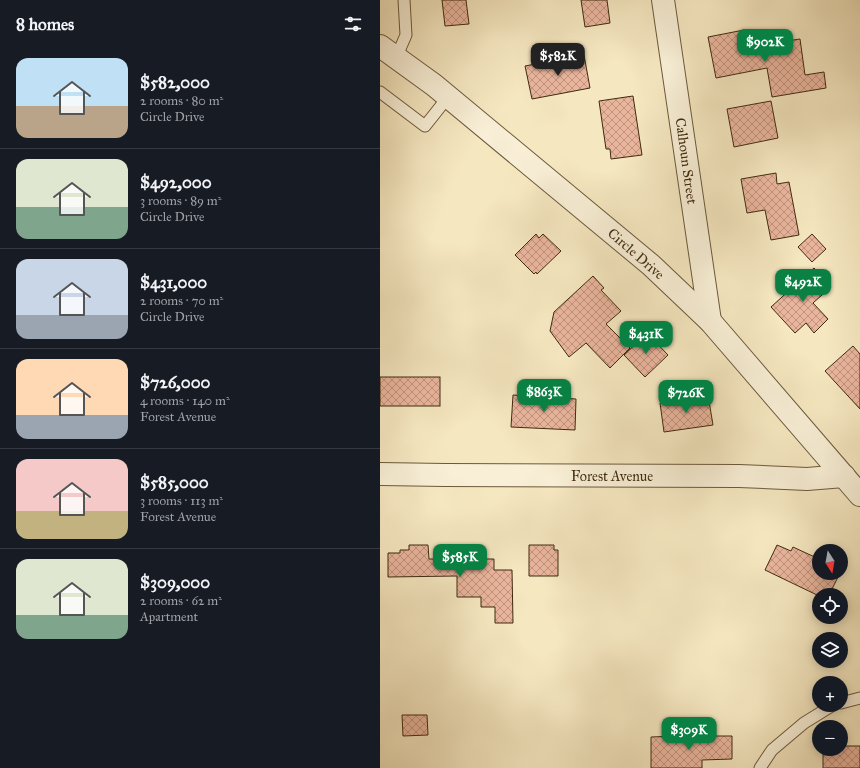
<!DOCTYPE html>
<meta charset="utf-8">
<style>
:root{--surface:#171b24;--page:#242831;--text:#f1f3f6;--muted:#9ea1a6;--line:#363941;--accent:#0b8043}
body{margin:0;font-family:"IM FELL Great Primer",serif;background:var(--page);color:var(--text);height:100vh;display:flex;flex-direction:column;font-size:15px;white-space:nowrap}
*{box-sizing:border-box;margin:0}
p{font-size:13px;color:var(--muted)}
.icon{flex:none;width:22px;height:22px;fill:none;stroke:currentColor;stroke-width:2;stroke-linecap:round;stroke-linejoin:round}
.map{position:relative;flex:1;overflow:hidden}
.side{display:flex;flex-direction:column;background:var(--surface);width:380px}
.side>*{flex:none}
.needle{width:26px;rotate:169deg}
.buttons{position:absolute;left:432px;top:544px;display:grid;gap:8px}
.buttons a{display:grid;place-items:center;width:36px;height:36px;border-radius:50%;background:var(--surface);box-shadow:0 2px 10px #0003;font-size:20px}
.price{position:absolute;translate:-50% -34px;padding:0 9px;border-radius:8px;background:var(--accent);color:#fff;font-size:13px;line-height:26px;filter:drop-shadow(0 1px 2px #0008)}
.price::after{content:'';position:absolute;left:50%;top:24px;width:12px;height:9px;margin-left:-6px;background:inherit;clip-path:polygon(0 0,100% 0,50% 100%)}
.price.current{background:#222;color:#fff}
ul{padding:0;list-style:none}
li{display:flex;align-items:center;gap:12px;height:100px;padding:0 16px}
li+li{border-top:1px solid var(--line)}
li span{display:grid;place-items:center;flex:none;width:112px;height:80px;border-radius:12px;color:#555}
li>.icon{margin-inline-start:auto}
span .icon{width:48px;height:48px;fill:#fffc;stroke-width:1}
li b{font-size:17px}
h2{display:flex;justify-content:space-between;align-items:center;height:48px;padding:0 16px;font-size:17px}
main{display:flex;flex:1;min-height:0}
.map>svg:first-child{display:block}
</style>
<main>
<section class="side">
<h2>8 homes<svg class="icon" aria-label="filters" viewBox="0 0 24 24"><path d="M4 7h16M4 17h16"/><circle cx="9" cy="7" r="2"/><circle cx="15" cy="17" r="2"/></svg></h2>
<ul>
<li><span style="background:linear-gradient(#bfe0f5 60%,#b9a48a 0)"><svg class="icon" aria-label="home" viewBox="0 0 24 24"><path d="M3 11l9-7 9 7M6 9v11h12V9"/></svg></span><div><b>$582,000</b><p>2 rooms · 80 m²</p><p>Circle Drive</p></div></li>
<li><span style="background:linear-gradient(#dfe7d0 60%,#7fa58c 0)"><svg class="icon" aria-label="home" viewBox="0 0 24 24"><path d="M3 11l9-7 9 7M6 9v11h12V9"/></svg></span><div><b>$492,000</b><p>3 rooms · 89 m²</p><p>Circle Drive</p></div></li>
<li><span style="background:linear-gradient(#c9d6e8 70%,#9aa5b1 0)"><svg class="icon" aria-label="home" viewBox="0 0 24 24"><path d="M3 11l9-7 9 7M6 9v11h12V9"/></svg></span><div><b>$431,000</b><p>2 rooms · 70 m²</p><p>Circle Drive</p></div></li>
<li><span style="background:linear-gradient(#ffd9b3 70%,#9aa5b1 0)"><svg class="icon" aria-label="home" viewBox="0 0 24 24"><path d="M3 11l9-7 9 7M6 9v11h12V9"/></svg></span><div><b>$726,000</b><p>4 rooms · 140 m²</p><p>Forest Avenue</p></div></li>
<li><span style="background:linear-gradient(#f6c9c9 65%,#c2b280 0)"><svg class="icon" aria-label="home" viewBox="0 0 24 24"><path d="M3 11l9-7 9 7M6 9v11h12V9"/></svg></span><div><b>$585,000</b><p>3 rooms · 113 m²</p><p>Forest Avenue</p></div></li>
<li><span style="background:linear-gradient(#dfe7d0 70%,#7fa58c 0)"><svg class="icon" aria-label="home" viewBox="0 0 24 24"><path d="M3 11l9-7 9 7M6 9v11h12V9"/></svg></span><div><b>$309,000</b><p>2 rooms · 62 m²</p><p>Apartment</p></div></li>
</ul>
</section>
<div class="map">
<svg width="480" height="768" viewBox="0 0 480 768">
<defs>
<pattern id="building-cross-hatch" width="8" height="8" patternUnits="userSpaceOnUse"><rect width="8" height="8" fill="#eab59d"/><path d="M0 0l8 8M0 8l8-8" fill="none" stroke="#bf937e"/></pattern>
</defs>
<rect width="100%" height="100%" fill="#f5e7c0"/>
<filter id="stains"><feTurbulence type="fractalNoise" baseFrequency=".005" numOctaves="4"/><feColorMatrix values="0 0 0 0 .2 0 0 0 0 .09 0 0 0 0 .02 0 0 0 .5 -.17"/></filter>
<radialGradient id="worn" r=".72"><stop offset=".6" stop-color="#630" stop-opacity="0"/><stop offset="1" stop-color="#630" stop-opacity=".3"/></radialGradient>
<g fill="url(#building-cross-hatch)" stroke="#3f2a0f">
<polygon points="62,0 86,0 89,24 65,26"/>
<polygon points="201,0 227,0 230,23 205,27"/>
<polygon points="364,30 368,47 420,39 425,75 444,72 446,88 392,97 387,68 336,78 328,37"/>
<polygon points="204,55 210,88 152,99 145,66"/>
<polygon points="253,96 262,155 231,159 230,149 226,149 219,101"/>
<polygon points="391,101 398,138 354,147 347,109"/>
<polygon points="396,173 397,184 409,182 419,235 391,240 385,210 367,213 361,179"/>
<polygon points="156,234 159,238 163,234 181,251 157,274 156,272 154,274 135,255"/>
<polygon points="432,234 446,249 432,262 418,247"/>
<polygon points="434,268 451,287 433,303 448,319 434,333 426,323 415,333 391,307"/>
<polygon points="213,276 224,288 221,290 241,311 226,324 250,348 230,368 206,343 189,357 170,331 174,312"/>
<polygon points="267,333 288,355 265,377 244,355"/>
<polygon points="473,346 480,354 480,409 445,371"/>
<rect x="0" y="377" width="60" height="29"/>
<polygon points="133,395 196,399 195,430 131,427"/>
<polygon points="328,395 333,425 284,432 280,403"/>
<polygon points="29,545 48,545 49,559 114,559 114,570 132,570 133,623 115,623 115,607 101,607 101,597 77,597 77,576 8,577 8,553 20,553 20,550 29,550"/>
<polygon points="149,545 174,545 174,550 178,550 178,576 149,576"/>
<polygon points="397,545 411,551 413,547 439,559 439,573 460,573 449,595 437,595 385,570"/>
<polygon points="22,715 47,715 48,735 23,736"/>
<polygon points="321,735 321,736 352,736 352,759 322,760 322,768 271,768 271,737"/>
<polygon points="461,746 480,746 480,768 443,768 443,749 461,749"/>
</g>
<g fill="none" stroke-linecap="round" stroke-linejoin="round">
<g stroke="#6c593b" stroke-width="13">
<g id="service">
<polyline points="16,58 26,35 24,0"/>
<polyline points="0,92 45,126 68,97"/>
<polyline points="461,703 480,698"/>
<polyline points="380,768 392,750 424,723 453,705"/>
</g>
</g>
<g stroke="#6c593b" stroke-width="24">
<g id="minor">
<polyline points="283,0 330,321"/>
<polyline points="0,46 54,85 271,265 330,321 480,495"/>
<polyline points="0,474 65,475 359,476 427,479 464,476"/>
</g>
</g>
<use href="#service" stroke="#f8efd6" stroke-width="11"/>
<use href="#minor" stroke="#f8efd6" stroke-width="22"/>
</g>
<g text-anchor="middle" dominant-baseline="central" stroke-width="3" stroke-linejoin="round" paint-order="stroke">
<g font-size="14" fill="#3f2a0f" stroke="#f8efd6">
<text transform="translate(306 161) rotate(82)">Calhoun Street</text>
<text transform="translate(256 254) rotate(41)">Circle Drive</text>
<text x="232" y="476">Forest Avenue</text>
</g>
</g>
<rect width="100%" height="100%" filter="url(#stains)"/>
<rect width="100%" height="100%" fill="url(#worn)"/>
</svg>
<div class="buttons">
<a><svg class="needle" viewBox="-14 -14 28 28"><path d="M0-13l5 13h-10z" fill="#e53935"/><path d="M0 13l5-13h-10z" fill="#9ea1a6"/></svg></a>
<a><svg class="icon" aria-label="locate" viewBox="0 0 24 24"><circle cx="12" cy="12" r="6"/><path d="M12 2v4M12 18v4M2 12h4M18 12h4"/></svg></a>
<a><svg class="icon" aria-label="layers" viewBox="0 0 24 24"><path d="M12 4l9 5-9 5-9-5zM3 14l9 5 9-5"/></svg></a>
<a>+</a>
<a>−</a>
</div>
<b class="price" style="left:385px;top:63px">$902K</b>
<b class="price current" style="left:178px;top:77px">$582K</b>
<b class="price" style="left:423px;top:303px">$492K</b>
<b class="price" style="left:266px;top:355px">$431K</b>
<b class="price" style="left:164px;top:413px">$863K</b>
<b class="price" style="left:306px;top:414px">$726K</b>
<b class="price" style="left:80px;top:578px">$585K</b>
<b class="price" style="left:309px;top:751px">$309K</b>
</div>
</main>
